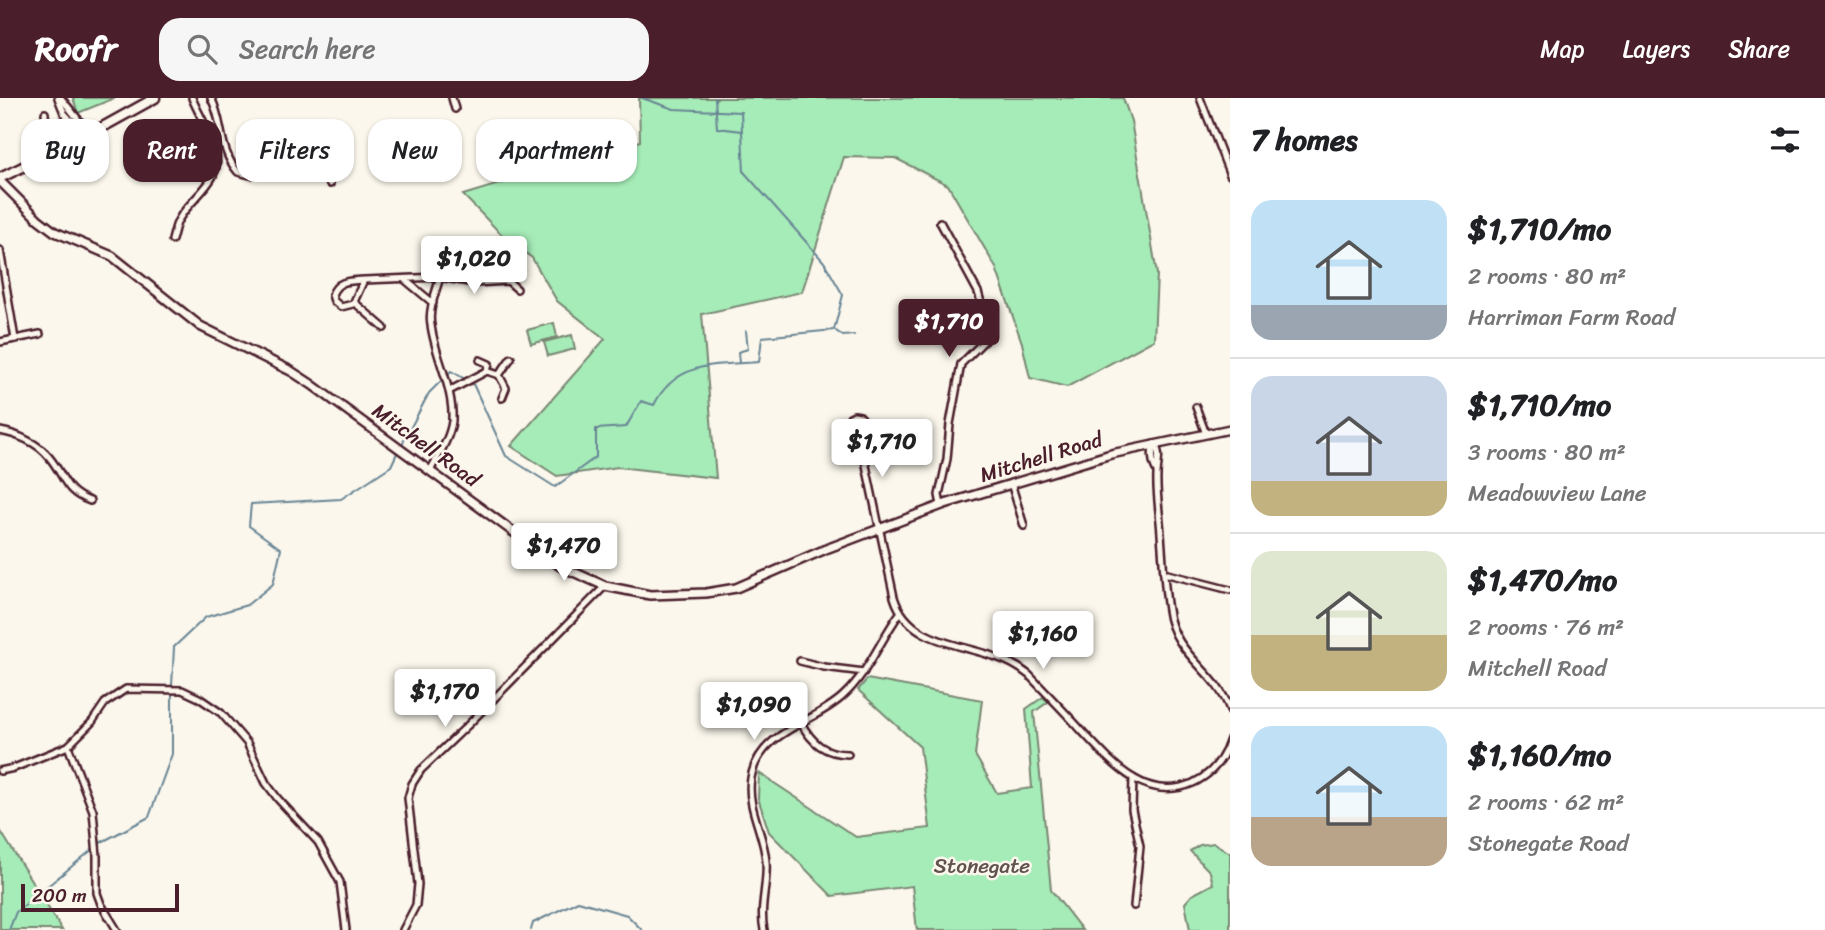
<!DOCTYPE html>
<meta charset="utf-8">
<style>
:root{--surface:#fff;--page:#f6f6f6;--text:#202124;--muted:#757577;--line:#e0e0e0;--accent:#4a1f2b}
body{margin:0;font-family:Sriracha,sans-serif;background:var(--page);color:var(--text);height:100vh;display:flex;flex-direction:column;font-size:26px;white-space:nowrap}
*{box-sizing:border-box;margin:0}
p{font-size:23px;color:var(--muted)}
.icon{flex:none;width:38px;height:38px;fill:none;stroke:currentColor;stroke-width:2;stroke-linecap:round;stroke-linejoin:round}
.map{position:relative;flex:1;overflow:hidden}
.panel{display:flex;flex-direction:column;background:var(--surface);width:595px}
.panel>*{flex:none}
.banner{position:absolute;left:21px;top:21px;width:665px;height:63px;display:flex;gap:14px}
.scale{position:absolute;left:21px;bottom:18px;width:158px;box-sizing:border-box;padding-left:7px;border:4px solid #4a1f2b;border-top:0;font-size:19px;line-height:24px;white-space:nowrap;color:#4a1f2b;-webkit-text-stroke:5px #fbf7ec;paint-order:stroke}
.price{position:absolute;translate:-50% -60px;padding:0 16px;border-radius:7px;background:#fff;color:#222;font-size:23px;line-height:46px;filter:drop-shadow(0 2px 4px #0008)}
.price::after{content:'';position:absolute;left:50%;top:42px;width:21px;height:16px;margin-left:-10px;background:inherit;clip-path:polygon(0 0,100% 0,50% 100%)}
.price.on{background:var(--accent);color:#fff}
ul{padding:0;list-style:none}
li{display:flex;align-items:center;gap:21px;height:175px;padding:0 21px}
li+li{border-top:2px solid var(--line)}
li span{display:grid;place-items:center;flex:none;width:196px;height:140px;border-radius:21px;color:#555}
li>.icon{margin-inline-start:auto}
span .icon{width:84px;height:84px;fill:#fffc;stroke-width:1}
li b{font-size:30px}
h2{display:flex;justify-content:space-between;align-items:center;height:84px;padding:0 21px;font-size:30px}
.tag{padding:0 24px;border-radius:21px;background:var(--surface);box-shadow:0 2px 5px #0004;font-size:24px;line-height:63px}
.tag.on{background:var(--accent);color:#fff}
header{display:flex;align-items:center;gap:42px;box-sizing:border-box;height:98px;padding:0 35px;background:var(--accent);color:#fff}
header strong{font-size:33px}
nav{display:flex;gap:38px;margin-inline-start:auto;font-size:24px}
.search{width:490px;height:63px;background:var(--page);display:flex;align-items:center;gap:18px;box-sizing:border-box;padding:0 24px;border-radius:21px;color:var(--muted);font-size:26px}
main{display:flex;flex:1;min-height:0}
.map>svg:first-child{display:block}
</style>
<header>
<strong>Roofr</strong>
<div class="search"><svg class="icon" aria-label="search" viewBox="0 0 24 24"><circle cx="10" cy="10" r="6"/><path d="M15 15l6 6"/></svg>Search here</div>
<nav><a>Map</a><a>Layers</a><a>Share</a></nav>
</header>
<main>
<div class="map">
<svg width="1230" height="832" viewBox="0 0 1230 832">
<rect width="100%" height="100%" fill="#fbf7ec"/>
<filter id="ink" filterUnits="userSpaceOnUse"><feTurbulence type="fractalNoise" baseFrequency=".0143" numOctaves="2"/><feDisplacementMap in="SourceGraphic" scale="14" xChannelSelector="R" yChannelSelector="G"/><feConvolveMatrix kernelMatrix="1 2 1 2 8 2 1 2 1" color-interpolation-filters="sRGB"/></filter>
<g filter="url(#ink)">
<g fill="#a6ecb8" stroke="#788672" stroke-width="2">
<polygon points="73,0 115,0 78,15"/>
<polygon points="639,0 1123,0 1131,23 1157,176 1154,242 1067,289 1030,280 1022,245 996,170 948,87 895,60 844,59 802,194 702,216 716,380 618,369 557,378 511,348 605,241 557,203 532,160 503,138 463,97 640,43"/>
<polygon points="554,225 557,239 531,246 527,232"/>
<polygon points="572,237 575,251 548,258 544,244"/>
<polygon points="867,581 982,602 975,657 997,695 1032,690 1026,611 1043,599 1048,604 1034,614 1051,792 1082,832 917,832 912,788 832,798 769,734 758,700 759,675 856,739 930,730 920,649 858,592"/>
<polygon points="0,732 62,832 0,832"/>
<polygon points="1214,745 1230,755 1230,832 1190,832 1185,805 1192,797 1213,786 1210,774 1190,753 1200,747"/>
</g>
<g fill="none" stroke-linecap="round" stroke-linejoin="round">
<g stroke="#678494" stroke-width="2">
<polyline points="715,0 717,30 742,33"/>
<polyline points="836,233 843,238 854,237"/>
<polyline points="739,265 738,254 748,251 746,233"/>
<polyline points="448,276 451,273 465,281"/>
<path d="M473,286L506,358L555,389L596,359V331L626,329L641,303L654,307C676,263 716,267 759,264L762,239L834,232L843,197L824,164L744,74L741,14L674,11L642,0"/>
<polyline points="402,346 429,295 441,283"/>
<polyline points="172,588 174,549 206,519 247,507 273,486 281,451 249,428 251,406 341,401 391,368 397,355"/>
<polyline points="100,745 149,719 172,656 172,597"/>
<polyline points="9,832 16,814 93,751"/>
<polyline points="531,832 533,825 578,803 627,817 642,832"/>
</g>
<g stroke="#4a1f2b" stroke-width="10">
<g id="minor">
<polyline points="58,0 64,15 85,38"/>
<polyline points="61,0 90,36"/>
<path d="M211,0C224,24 218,51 238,74L250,77L301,58L314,63L330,86"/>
<polyline points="452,0 455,11"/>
<polyline points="1200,0 1230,77"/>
<polyline points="45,15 47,42 53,55"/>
<polyline points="940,124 978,194 989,231 986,241 961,266 950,326 947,361 939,397 941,407"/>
<path d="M172,142C174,136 175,127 179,121C192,98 225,82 215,51C210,33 199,17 192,0"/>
<polyline points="0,152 15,241"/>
<polyline points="404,181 433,205"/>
<path d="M364,182C350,183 337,182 332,197L334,203L341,209L353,206L364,182L440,179L475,185L508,183L517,191"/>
<polyline points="354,204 384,230"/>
<polyline points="0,244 40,236"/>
<polyline points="480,262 489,266 487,273"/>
<polyline points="499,277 511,260"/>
<polyline points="449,293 487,273 499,277 506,290 502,300"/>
<polyline points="1196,309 1206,336"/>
<polygon points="854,317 860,318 866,325 860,339 849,331 847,327 850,319"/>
<path d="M0,333C17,336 38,345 49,359C65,378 64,394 90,403"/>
<path d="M860,339L894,499C908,544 957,545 996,559C1008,563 1019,569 1029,577C1046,595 1064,613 1081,632C1110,663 1145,706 1193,685C1212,676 1224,661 1230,641"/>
<path d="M1154,346C1162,355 1157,366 1157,377C1156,396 1160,417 1161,436C1163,462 1164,487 1168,512C1174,558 1216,572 1230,612"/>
<path d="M1154,346C1151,354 1152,366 1157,373"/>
<path d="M430,373C438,358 450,340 452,323C454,290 435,259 431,227C428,212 436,194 440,179"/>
<polyline points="1011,385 1024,428"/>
<polyline points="1164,475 1230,492"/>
<polyline points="800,563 824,569 864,574"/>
<path d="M801,625C812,645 825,656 848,656"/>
<polyline points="68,648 93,713 97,758 97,795 101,806 117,832"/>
<polyline points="0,673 14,670 68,648 92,624 105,605 126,591 182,592 199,600 221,615 247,645 266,685 278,701 318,744 340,784 346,832"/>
<polyline points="1133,680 1132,712 1140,748 1134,808"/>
<polyline points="403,832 416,807 418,786 408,700 412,686 421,672 467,628 605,488"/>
<path d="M764,832C759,809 768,786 766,763C764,735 746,709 751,680C759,633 813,626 843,598C869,574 880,542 900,515"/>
</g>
</g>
<g stroke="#4a1f2b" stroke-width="12">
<polyline id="tertiary" points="0,83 38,121 55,134 112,158 200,228 291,273 311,286 560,468 605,488 650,497 706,495 736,490 826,451 945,406 1111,356 1230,331"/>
</g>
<g stroke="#4a1f2b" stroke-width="13">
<polyline id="secondary" points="0,80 90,36 155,0"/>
</g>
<use href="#minor" stroke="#fbf7ec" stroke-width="5"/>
<use href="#tertiary" stroke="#fbf7ec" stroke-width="7"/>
<use href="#secondary" stroke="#fbf7ec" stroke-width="8"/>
</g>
</g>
<g text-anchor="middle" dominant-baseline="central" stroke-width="5" stroke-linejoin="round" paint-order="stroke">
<g font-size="21" fill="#4a1f2b" stroke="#fbf7ec">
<text transform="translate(426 347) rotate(36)">Mitchell Road</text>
<text transform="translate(1041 359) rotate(-17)">Mitchell Road</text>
</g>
<g font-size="21" fill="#61524e" stroke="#fbf7ec">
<text x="982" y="768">Stonegate</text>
</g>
</g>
</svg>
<div class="scale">200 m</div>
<b class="price" style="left:474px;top:198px">$1,020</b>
<b class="price on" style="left:949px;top:261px">$1,710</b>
<b class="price" style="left:882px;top:381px">$1,710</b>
<b class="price" style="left:564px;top:485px">$1,470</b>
<b class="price" style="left:1043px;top:573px">$1,160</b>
<b class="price" style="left:445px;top:631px">$1,170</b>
<b class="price" style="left:754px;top:644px">$1,090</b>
<div class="banner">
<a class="tag">Buy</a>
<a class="tag on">Rent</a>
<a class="tag">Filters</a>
<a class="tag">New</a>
<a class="tag">Apartment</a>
</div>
</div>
<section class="panel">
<h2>7 homes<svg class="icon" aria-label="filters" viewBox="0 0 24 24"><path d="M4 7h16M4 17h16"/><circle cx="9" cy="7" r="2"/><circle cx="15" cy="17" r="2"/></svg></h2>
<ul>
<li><span style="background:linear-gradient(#bfe0f5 75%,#9aa5b1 0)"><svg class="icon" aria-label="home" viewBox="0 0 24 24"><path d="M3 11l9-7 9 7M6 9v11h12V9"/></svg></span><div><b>$1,710/mo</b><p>2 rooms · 80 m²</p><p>Harriman Farm Road</p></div></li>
<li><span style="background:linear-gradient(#c9d6e8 75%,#c2b280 0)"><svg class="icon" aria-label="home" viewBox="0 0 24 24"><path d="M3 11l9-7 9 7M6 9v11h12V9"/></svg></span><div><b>$1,710/mo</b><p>3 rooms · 80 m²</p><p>Meadowview Lane</p></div></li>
<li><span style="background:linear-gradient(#dfe7d0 60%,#c2b280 0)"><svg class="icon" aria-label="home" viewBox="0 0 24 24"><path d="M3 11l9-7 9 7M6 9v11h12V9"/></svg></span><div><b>$1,470/mo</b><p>2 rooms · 76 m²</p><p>Mitchell Road</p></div></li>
<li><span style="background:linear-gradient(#bfe0f5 65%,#b9a48a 0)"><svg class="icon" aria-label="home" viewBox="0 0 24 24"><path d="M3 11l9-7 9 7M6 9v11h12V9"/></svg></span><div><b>$1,160/mo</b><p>2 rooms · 62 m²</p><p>Stonegate Road</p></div></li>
</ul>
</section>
</main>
